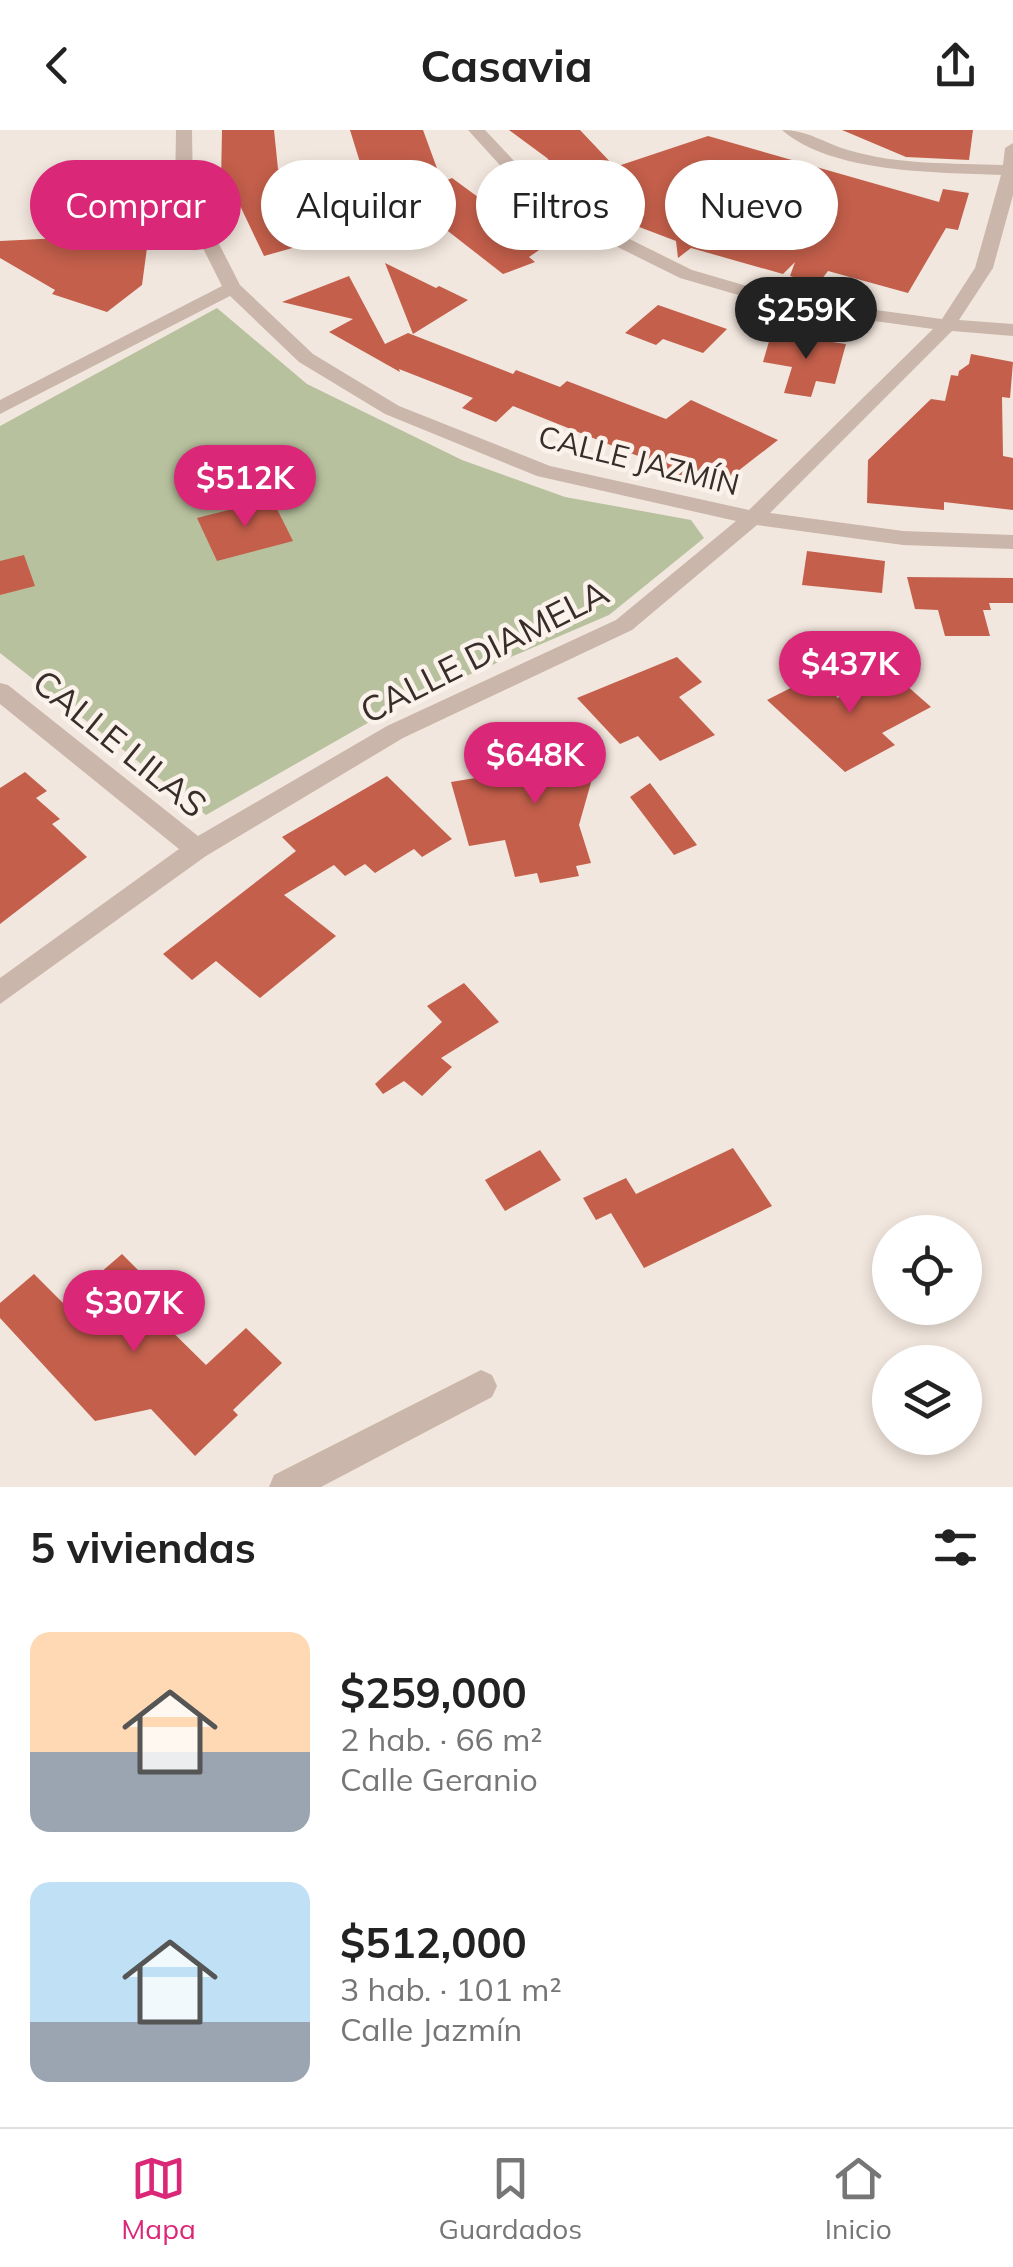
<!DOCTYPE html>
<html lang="es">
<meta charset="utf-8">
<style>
:root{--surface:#fff;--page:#f6f6f6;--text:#222;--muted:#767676;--line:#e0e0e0;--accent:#db2777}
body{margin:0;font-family:Mulish,sans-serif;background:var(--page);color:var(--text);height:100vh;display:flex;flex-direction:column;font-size:38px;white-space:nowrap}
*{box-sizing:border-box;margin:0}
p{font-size:32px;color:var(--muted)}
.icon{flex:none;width:55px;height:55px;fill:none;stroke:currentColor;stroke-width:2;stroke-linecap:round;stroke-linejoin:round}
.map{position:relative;height:1357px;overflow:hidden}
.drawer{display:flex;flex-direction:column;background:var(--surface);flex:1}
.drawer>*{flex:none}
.banner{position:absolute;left:30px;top:30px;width:955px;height:90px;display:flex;gap:20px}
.fabs{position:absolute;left:872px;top:1085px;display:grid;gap:20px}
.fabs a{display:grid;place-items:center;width:110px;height:110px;border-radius:50%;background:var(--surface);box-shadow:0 5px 15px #0003;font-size:50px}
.price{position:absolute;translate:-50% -85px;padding:0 22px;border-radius:35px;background:var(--accent);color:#fff;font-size:32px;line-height:65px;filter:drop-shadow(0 2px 5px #0008)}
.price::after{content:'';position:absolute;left:50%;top:60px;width:30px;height:22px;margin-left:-15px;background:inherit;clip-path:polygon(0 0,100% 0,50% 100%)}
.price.current{background:#222;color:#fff}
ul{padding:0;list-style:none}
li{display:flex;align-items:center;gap:30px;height:250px;padding:0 30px}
li span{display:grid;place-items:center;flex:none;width:280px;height:200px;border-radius:20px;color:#555}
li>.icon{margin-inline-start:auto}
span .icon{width:120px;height:120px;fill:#fffc;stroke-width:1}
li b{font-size:42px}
h2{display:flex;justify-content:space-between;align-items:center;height:120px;padding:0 30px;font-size:42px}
.chip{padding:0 35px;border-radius:45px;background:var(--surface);box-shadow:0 5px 15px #0003;font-size:35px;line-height:90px}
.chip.current{background:var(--accent);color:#fff}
header{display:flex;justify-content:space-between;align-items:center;height:130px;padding:0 30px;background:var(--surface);font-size:45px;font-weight:700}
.tab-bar{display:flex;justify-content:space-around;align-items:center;height:140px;border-top:2px solid var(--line);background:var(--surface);font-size:28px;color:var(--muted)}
.tab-bar a{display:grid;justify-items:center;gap:5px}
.tab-bar .current{color:var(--accent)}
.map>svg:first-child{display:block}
</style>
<header><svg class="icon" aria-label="back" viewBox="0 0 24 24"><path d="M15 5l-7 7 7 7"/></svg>Casavia<svg class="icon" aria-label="share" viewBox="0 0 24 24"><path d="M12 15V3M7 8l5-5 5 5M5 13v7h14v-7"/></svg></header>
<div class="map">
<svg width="1013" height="1357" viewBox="0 0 1013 1357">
<rect width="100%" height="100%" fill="#f2e7de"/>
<polygon fill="#b8c19e" points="217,178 307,254 462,330 565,367 691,390 704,408 609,485 401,574 206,685 0,523 0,296"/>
<g fill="#c35f4b">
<polygon points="222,0 274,0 278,39 291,38 328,108 264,126 234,63 228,64 221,51"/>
<polygon points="350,0 423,0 442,52 452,48 545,116 529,127 535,132 503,144 435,91 431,79 419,79 371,97 350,44 363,42"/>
<polygon points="509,0 580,0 615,37 708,6 939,72 943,59 969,63 958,100 946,98 908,163 828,141 818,154 790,146 795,132 783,144 691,118 678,128 676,111 613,87 587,67 582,69 547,28"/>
<polygon points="842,0 973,0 969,30 906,27"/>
<polygon points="137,81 134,104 149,103 142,155 107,182 52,164 55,160 0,128 0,111 61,108 62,102 76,102 79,84"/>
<polygon points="385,133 436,158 439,156 468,170 413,204"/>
<polygon points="349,146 385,214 408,203 513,244 516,240 560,257 567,251 666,289 691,270 778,310 720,355 697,344 687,354 658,340 663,336 513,276 496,292 462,278 473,268 399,239 400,242 329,202 353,189 282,172"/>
<polygon points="658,175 727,199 703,223 663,209 656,215 625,203"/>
<polygon points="778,204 846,214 835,254 816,251 811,267 784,263 792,237 763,232 770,208 776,209"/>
<polygon points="971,224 1013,232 1010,268 1002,267 1003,326 1013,328 1013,380 944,372 944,380 867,373 868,330 931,269 945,271 951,245 958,246 959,241 969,234"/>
<polygon points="272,369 293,411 217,431 197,388"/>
<polygon points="807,421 885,431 882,463 802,455"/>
<polygon points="24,425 35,456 0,465 0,431"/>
<polygon points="907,447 1013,448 1013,473 989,473 991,480 983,480 990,506 945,506 938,480 915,479"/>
<polygon points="677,527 702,552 679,567 715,605 660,631 638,606 620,614 577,568"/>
<polygon points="890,541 931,577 882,603 895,615 845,642 767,570 814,546 838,568"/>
<polygon points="544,598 603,610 579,695 591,733 576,736 579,746 540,753 537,743 515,747 505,710 469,716 451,652 524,640"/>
<polygon points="25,642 47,661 36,668 60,689 52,694 87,727 0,794 0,658"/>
<polygon points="387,646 452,709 422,727 414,719 375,743 365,734 345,746 334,735 284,765 336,806 260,868 216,831 192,850 163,824 296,721 282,707"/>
<polygon points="650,653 697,715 674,725 630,667"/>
<polygon points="464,853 499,892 441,928 452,937 422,966 404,951 383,964 375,954 442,892 427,876"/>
<polygon points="733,1018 772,1076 644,1138 611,1083 596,1090 583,1068 626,1048 636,1064"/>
<polygon points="540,1020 561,1050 505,1081 485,1050"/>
<polygon points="122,1124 157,1159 142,1172 206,1235 246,1198 282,1233 233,1280 238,1285 195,1326 151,1279 95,1291 0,1188 0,1173 34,1144 64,1174"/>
</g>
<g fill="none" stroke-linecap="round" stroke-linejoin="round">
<g fill="#cab6aa" fill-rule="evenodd">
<path d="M176,0H192L193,63L240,155L313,224L399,276L550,336L749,380L933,199L786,179L680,148L539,78L468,0H485L551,70L692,140L788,168L942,189L975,138L1001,45C937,42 833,44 782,0C808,0 824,13 848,20C897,35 952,33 1003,35L1005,18L1013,13V65L993,138L959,190L1013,194V206L952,201L770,383L903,401L1013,405V419L903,415L757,395L632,500L403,608L206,726L0,874V848L179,719L0,574V553L8,555L198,706L387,596L616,490L736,391L537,346L385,284L299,232L230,166L0,284V270L222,156L175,63Z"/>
<polygon points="481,1240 492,1245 497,1256 492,1267 321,1357 269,1357 274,1345"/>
</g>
</g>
<g text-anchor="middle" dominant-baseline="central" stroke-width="9" stroke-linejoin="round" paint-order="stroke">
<g font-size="30" fill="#382d29" stroke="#faf2eb">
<text transform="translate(639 330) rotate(14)">CALLE JAZMÍN</text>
</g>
<g font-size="35" fill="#382d29" stroke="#faf2eb">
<text transform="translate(484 521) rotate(-27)">CALLE DIAMELA</text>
<text transform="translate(120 613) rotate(39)">CALLE LILAS</text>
</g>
</g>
</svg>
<div class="fabs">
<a><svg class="icon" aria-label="locate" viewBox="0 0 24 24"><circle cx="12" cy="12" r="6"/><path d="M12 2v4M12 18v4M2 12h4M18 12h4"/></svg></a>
<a><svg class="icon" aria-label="layers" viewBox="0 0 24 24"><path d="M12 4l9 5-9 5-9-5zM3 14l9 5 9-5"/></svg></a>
</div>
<b class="price current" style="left:806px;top:232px">$259K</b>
<b class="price" style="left:245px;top:400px">$512K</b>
<b class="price" style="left:850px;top:586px">$437K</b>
<b class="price" style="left:535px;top:677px">$648K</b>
<b class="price" style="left:134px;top:1225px">$307K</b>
<div class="banner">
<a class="chip current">Comprar</a>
<a class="chip">Alquilar</a>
<a class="chip">Filtros</a>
<a class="chip">Nuevo</a>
</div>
</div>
<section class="drawer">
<h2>5 viviendas<svg class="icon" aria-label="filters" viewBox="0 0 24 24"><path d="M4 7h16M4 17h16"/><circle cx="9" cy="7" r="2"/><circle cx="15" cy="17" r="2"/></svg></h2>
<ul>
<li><span style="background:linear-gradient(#ffd9b3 60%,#9aa5b1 0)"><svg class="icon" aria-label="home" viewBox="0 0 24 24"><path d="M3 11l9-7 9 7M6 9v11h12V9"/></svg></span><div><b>$259,000</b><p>2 hab. · 66 m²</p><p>Calle Geranio</p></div></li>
<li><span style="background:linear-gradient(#bfe0f5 70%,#9aa5b1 0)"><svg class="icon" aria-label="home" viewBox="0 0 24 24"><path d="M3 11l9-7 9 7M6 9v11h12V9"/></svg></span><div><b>$512,000</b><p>3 hab. · 101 m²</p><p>Calle Jazmín</p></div></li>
</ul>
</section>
<nav class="tab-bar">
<a class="current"><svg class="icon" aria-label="map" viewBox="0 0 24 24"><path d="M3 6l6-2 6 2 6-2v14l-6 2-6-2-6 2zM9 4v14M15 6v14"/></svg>Mapa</a>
<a><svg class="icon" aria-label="saved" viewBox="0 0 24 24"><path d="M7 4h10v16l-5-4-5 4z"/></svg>Guardados</a>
<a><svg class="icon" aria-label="home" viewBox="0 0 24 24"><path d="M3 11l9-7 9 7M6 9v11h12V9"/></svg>Inicio</a>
</nav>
